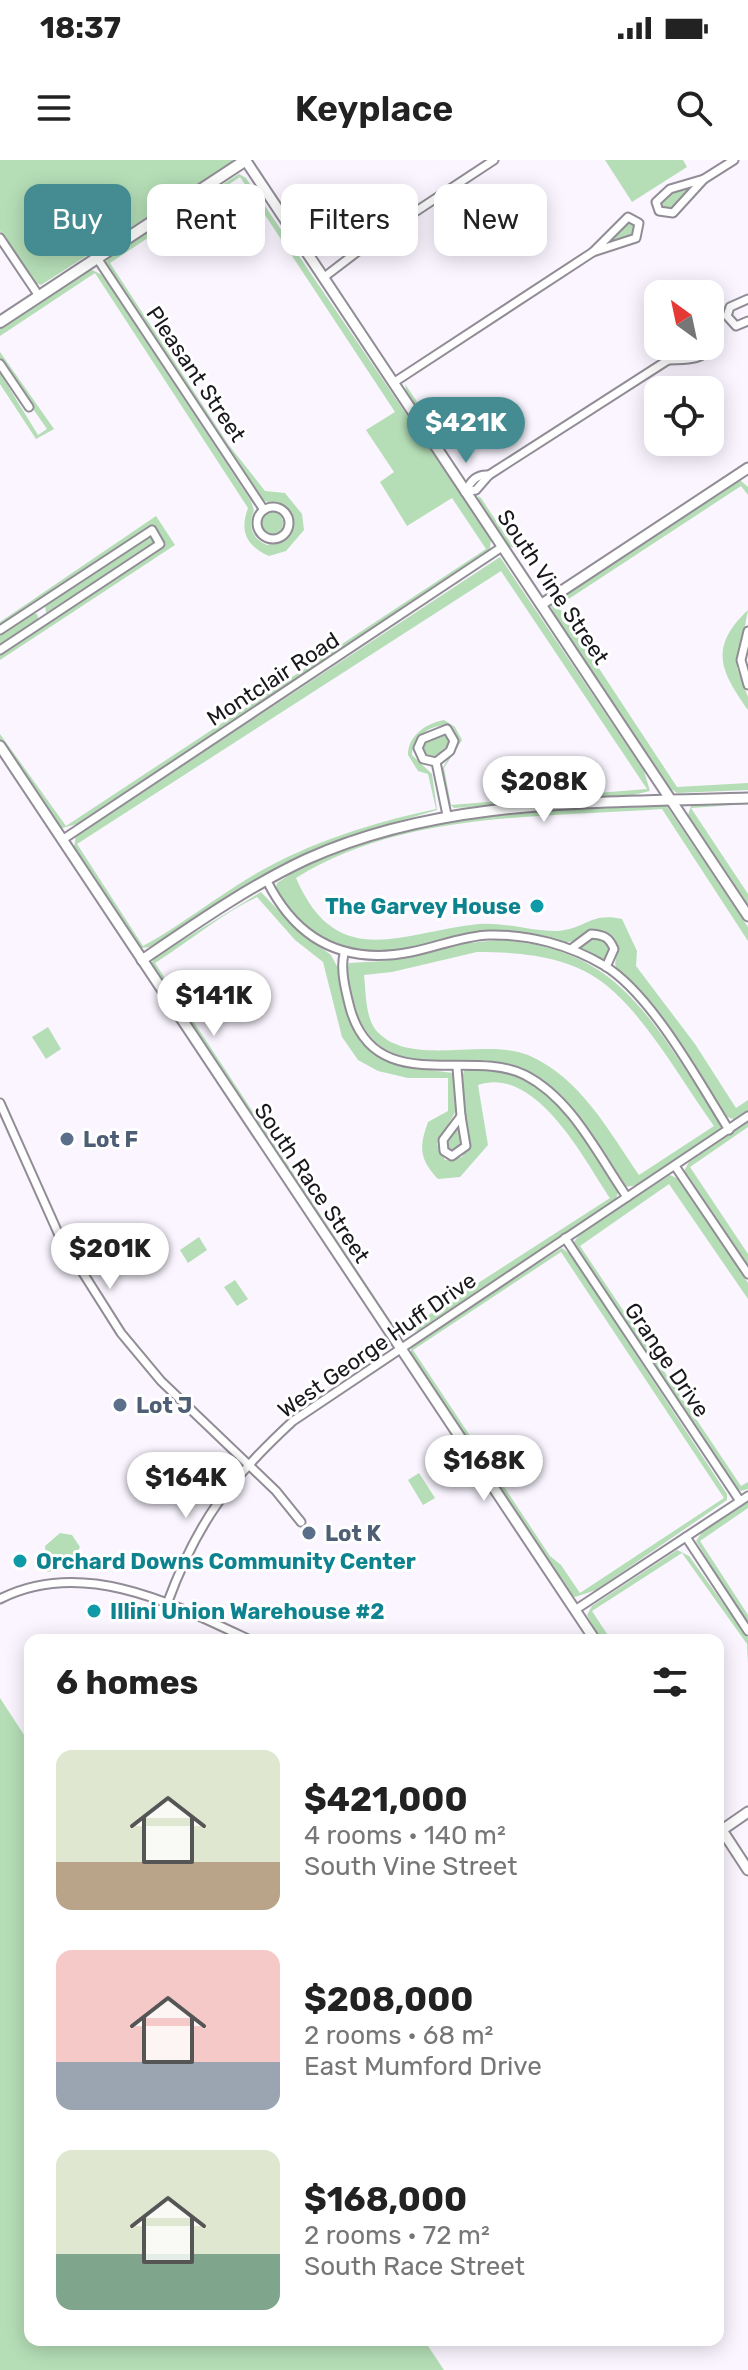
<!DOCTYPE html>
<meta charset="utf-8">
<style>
:root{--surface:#fff;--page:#f6f6f6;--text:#222;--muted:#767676;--accent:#458c92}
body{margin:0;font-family:Rubik,sans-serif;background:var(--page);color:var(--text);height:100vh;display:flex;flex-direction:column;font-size:30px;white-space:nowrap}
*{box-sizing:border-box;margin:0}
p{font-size:26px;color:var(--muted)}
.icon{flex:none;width:44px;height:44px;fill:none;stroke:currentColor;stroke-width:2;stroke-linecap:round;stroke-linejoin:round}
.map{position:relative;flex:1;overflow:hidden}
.side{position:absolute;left:24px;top:1474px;width:700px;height:712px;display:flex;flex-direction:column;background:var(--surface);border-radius:16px;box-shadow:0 4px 20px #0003}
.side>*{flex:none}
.guide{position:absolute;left:24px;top:24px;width:700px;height:72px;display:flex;gap:16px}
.needle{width:52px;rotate:327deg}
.buttons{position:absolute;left:644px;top:120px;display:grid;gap:16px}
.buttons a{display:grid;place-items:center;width:80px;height:80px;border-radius:16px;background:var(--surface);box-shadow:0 4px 20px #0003;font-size:40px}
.price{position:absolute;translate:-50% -68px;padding:0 18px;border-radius:28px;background:#fff;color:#222;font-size:26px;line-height:52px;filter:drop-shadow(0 2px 4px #0008)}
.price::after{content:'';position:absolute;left:50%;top:48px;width:24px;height:18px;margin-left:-12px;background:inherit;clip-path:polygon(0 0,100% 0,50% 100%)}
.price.current{background:var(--accent);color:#fff}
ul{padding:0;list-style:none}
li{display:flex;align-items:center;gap:24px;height:200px;padding:0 32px}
li span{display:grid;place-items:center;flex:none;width:224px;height:160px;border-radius:16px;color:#555}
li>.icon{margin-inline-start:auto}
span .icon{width:96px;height:96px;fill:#fffc;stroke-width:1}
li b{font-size:34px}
h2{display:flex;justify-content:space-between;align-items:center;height:96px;padding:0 32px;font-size:34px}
.pill{padding:0 28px;border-radius:16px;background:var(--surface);box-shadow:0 4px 20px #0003;font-size:28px;line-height:72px}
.pill.current{background:var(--accent);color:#fff}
.status{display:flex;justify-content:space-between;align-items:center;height:56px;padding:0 40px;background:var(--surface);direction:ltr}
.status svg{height:22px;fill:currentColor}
header{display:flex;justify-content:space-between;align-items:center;height:104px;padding:0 32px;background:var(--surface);font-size:36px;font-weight:600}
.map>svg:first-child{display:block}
</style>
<div class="status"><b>18:37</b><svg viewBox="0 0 49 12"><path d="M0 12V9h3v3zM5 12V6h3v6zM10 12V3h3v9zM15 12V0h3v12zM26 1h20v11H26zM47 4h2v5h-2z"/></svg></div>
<header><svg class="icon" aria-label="menu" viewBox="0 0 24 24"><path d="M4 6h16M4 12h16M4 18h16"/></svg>Keyplace<svg class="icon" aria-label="search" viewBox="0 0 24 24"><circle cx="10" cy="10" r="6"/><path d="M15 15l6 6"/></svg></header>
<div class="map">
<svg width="748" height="2210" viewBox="0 0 748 2210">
<rect width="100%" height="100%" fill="#faf5ff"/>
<g fill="#b5deb6" fill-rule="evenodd">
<polygon points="0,0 232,0 233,2 41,125 35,123 0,71"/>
<polygon points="605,0 683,0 687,7 632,42"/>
<path d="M239,14L246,18L491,379L490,389L77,664L62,668L0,580V574L66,666L486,389L452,338L407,366L380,322L394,312L366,270L395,252L240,17L110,103L228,284L265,331L285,333L302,354L304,370L286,391L269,396C247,386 239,372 248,348L95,113L0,176V169L83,113L92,110L102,115L251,341L254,350C248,366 251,378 267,385L285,381L293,366L288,349L262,340L104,105L108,98Z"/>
<polygon points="694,27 674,50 661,48 664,35"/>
<polygon points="628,61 636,68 631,78 603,86"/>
<polygon points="0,192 54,269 36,279 0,224 0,213 38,275 47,269 0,201"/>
<polygon points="405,224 445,283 439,283 407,235"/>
<polygon points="740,320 748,327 748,335 741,326 558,446 677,627 748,623 748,630 677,633 665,625 564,473 550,445"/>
<polygon points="478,336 481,338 514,388 508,386 479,344"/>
<circle cx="271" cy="363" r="12"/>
<polygon points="156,356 175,385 0,500 0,494 166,384 153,365 0,466 0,462"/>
<polygon points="149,377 155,381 152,385 46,453 45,444"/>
<path d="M500,397L644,611L650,631L633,635L454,648L447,642L441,611L457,583L449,566C432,562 412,578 412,595L432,614L437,650L348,676L282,704L150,787L141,788L74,687L76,676ZM501,411L647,629L451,645L444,608L462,580L455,567L444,560C427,563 408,575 408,595L418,611L428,614L436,649C371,663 310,682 252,716C215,738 180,766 143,786L77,684Z"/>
<path d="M748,450L737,508L748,537V550C721,511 708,488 748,450Z"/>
<polygon points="32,453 37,454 39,460 0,487 0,474"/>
<polygon points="447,572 450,583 433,599 426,599 420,587 425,581"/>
<polygon points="748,641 748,644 691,648 748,734 748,750 688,655 691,646 696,644"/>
<path d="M666,645L748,767V781L662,649C541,658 403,651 296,718C337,813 401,772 479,764C507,762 533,772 558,771C586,769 590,752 622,759L637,791L636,806L695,884L736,948L748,940V951L735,960L725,956L651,845L619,814L615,804L618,787L609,773C591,768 580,784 562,782C543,781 522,771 502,773C405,783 344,829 275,731L277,723C361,665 482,656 581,649C609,648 639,642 666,645Z"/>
<path d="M261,732L295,768L331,795L339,810L347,854L362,884L399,906L453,913L457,949L437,984L445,1000L462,997C478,970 454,939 464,911C537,891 580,973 614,1023L618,1032L616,1040L419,1170L399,1178L151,804L155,797ZM257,737L295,780L323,802L342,877L358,900L378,911L408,918H448V951L428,962C419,987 419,999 438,1019L460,1017L488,985L478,925C536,905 584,999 610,1038L399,1174L155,803C188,782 223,753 257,737Z"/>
<polygon points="592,778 605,781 610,790 608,801 582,790 582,783"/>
<path d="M497,780C601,786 638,837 691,918C701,932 721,953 722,970L638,1025L625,1027C595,1003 585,950 549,925C482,877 384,940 354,845C350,833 345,815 349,803L384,801L450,785ZM477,792C521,792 571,796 606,825C648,859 682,922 714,966L639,1015C608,970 580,917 528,895C482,877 407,909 375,869C365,855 366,831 364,815L392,812Z"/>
<polygon points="48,867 61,889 46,899 32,877"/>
<polygon points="748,961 748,967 690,1007 748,1094 748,1110 684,1011 689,1002"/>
<polygon points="459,965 463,986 450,992 446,985"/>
<polygon points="670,1015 681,1020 748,1123 748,1139 669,1024 580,1086 741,1326 748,1322 748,1329 741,1331 733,1325 573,1083 582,1072"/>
<polygon points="199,1077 207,1090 188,1103 180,1090"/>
<path d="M562,1088L571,1095L727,1334V1340L596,1430L575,1437L567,1431L411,1198V1189L418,1180ZM561,1092L724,1338L580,1433L561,1405L550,1396L413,1190Z"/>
<polygon points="235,1120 248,1139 237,1146 224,1127"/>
<polygon points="419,1313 435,1338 423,1345 408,1320"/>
<polygon points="748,1342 748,1348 700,1381 748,1455 748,1467 696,1381 702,1372"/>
<polygon points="60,1373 72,1375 80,1387 75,1396 61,1402 57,1410 47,1412 45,1386"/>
<polygon points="677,1390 689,1396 748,1478 748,1504 747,1484 682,1393 592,1451 611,1480 600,1480 587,1455 592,1446"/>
<polygon points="0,1538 30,1584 30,2180 424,2180 444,2210 0,2210"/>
</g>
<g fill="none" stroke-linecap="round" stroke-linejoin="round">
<g stroke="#918c95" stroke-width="11">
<g id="minor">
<polygon points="704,19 673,53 659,51 656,42 670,29"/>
<polyline points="704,19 734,0"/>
<polygon points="628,57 639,63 636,78 593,92"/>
<polyline points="0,78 39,136"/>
<polyline points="97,98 264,350"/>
<polyline points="323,118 374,79 494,0"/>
<polyline points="748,139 730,147 727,156 736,166 748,161"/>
<path d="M668,200C683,199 703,202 710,186"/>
<polyline points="0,204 29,247"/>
<polyline points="393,223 593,92"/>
<polyline points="465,332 476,330 489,315 668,200 679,186"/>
<path d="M465,332C471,321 476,314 489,315"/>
<circle cx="273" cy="363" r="16"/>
<polyline points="0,470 152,370 160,384 0,490"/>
<polyline points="748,471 741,500 748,525"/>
<polygon points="447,569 454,581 450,591 436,602 423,599 418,588 422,579"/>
<polyline points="436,602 447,655"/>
<polyline points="62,680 502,387"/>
<path d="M267,721C297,781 345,805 411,792C437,787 462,776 489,775C529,774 570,785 605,806C652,835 699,922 729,970"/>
<path d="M571,789L591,774C604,775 609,777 614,789L606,807"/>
<path d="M344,794C340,810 346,832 350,848C375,938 469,887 525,915C572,939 598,995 627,1037"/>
<polyline points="457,908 461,956"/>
<polyline points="0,943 59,1075 121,1173 161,1221 276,1331 301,1362"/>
<polygon points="461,956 466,986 452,996 444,991 443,980"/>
<polyline points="675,1006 748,1114"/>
<polyline points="565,1078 740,1341"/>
<polyline points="686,1377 748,1471"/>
<path d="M0,1439C83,1397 174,1444 250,1480"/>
<path d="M167,1444C197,1362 229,1320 293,1261L748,956"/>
<polyline points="575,1450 748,1336"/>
</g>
</g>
<g stroke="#918c95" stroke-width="13">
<g id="tertiary">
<polyline points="246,1 748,756"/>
<polyline points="542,444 748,308"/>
<polyline points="0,586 595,1480"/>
<path d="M142,800C195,764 249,726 307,699C444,637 600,643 748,638"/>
<polyline points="718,1664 748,1710"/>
<polyline points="722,1670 748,1652"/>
</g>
</g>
<g stroke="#918c95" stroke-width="14">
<polyline id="secondary" points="0,162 246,0"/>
</g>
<use href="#minor" stroke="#fff" stroke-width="7"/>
<use href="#tertiary" stroke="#fff" stroke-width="9"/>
<use href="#secondary" stroke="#fff" stroke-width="10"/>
</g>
<g fill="#0f9aa8" stroke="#fff" stroke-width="3">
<circle cx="537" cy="746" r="8"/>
<circle cx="20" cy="1401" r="8"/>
<circle cx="94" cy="1451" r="8"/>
</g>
<g fill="#5c6f8a" stroke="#fff" stroke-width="3">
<circle cx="67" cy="979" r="8"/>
<circle cx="120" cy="1245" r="8"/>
<circle cx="309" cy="1373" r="8"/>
</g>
<g text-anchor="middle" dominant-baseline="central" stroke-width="6" stroke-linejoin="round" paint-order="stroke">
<g font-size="22" fill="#19171b" stroke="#fff">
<text transform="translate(196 214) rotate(56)">Pleasant Street</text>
<text transform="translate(553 427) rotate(56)">South Vine Street</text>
<text transform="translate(273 519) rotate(-33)">Montclair Road</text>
<text transform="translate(312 1023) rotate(56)">South Race Street</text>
<text transform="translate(377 1185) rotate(-35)">West George Huff Drive</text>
<text transform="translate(667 1200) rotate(56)">Grange Drive</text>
</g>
<g font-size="22" font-weight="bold" fill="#0d838f" stroke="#fff" text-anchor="start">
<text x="521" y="746" text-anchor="end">The Garvey House</text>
<text x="36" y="1401">Orchard Downs Community Center</text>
<text x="110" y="1451">Illini Union Warehouse #2</text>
</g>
<g font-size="22" font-weight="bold" fill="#4e5e75" stroke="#fff" text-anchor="start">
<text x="83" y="979">Lot F</text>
<text x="136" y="1245">Lot J</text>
<text x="325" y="1373">Lot K</text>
</g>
</g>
</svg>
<div class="buttons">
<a><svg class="needle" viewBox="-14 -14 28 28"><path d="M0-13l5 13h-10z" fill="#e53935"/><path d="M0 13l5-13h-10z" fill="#767676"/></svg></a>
<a><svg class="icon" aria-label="locate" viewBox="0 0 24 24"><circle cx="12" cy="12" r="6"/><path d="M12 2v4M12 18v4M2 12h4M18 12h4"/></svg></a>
</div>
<b class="price current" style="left:466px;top:305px">$421K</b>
<b class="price" style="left:544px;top:664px">$208K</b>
<b class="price" style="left:214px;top:878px">$141K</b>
<b class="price" style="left:110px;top:1131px">$201K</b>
<b class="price" style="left:484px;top:1343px">$168K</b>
<b class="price" style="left:186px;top:1360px">$164K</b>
<div class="guide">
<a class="pill current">Buy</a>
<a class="pill">Rent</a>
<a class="pill">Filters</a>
<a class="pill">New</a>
</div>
<section class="side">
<h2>6 homes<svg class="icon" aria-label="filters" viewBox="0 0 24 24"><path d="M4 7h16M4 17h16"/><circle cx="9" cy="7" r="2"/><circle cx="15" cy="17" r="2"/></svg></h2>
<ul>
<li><span style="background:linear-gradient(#dfe7d0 70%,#b9a48a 0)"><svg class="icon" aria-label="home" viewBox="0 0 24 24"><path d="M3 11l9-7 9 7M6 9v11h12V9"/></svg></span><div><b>$421,000</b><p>4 rooms · 140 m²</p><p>South Vine Street</p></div></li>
<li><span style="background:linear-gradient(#f6c9c9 70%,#9aa5b1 0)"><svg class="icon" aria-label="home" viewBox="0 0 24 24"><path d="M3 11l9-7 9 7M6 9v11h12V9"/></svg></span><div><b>$208,000</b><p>2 rooms · 68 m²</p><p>East Mumford Drive</p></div></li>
<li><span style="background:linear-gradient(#dfe7d0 65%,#7fa58c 0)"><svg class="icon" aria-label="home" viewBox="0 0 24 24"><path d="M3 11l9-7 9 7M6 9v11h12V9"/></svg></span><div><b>$168,000</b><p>2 rooms · 72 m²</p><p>South Race Street</p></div></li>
</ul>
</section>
</div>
